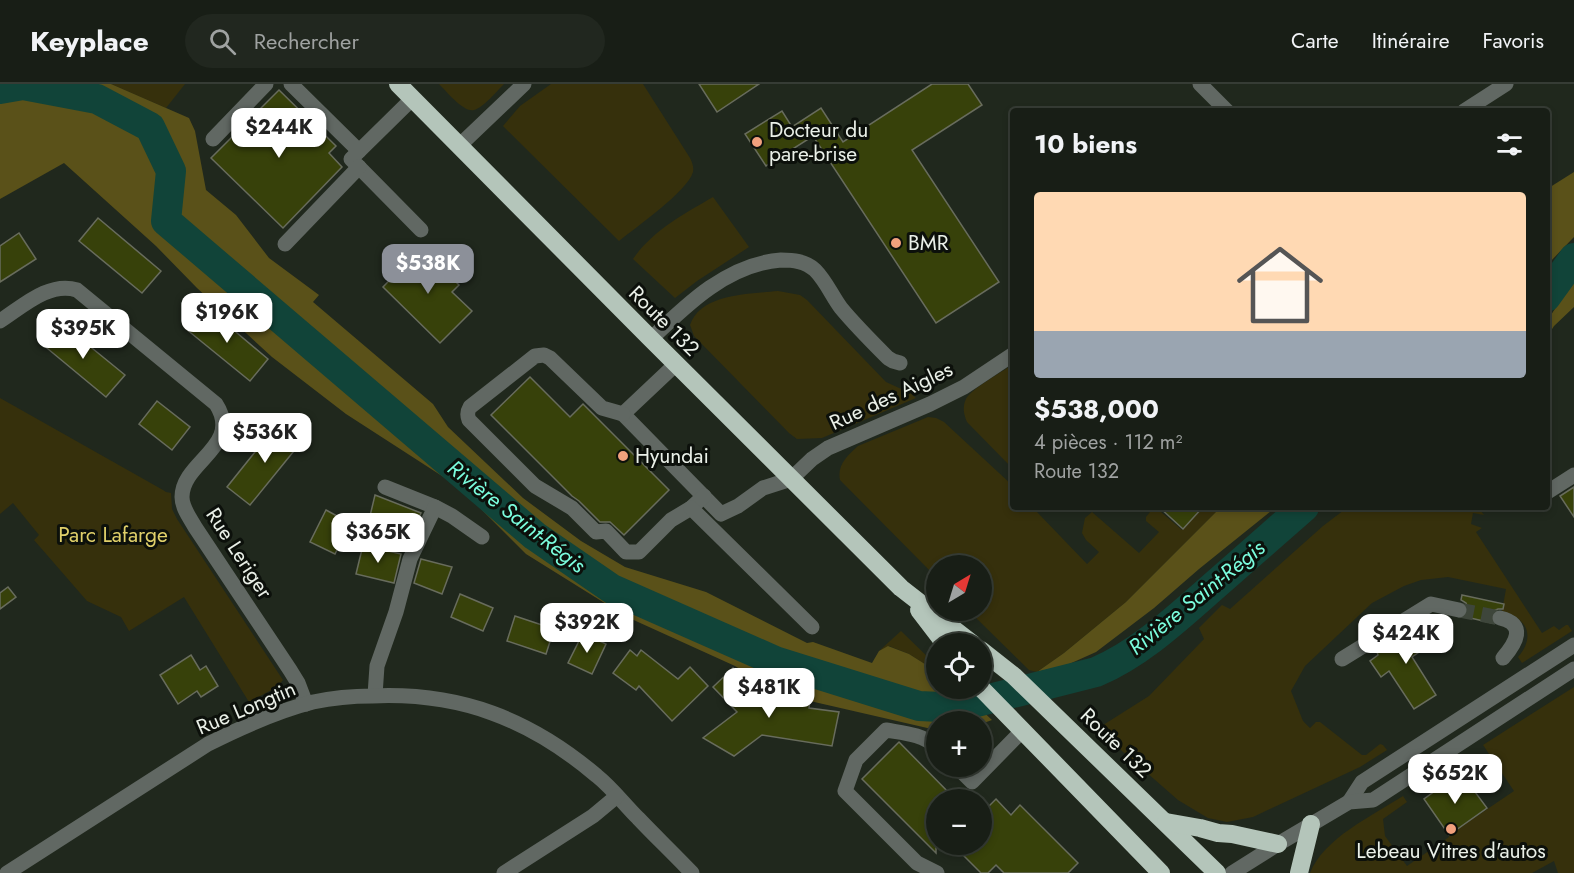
<!DOCTYPE html>
<html lang="fr">
<meta charset="utf-8">
<style>
:root{--surface:#181e16;--page:#21271f;--text:#f1f3f6;--muted:#9fa2a1;--line:#363c35;--accent:#8c9099}
body{margin:0;font-family:Jost,sans-serif;background:var(--page);color:var(--text);height:100vh;display:flex;flex-direction:column;font-size:22px;white-space:nowrap}
*{box-sizing:border-box;margin:0}
p{font-size:20px;color:var(--muted)}
.icon{flex:none;width:33px;height:33px;fill:none;stroke:currentColor;stroke-width:2;stroke-linecap:round;stroke-linejoin:round}
.map{position:relative;flex:1;overflow:hidden}
.panel{position:absolute;left:1010px;top:24px;width:540px;height:402px;display:flex;flex-direction:column;background:var(--surface);border-radius:6px;box-shadow:0 3px 9px #0003,0 0 0 2px var(--line)}
.panel>*{flex:none}
.needle{width:39px;rotate:38deg}
.tools{position:absolute;left:926px;top:471px;display:grid;gap:12px}
.tools a{display:grid;place-items:center;width:66px;height:66px;border-radius:50%;background:var(--surface);box-shadow:0 3px 9px #0003,0 0 0 2px var(--line);font-size:30px}
.price{position:absolute;translate:-50% -51px;padding:0 14px;border-radius:12px;background:#fff;color:#222;font-size:20px;line-height:39px;filter:drop-shadow(0 2px 3px #0008)}
.price::after{content:'';position:absolute;left:50%;top:36px;width:18px;height:14px;margin-left:-9px;background:inherit;clip-path:polygon(0 0,100% 0,50% 100%)}
.price.active{background:var(--accent);color:#fff}
ul{padding:0;list-style:none}
li{display:grid;align-content:center;gap:12px;height:318px;padding:0 24px}
li span{display:grid;place-items:center;height:186px;border-radius:6px;color:#555}
li>.icon{margin-inline-start:auto}
span .icon{width:108px;height:108px;fill:#fffc;stroke-width:1}
li b{font-size:26px}
h2{display:flex;justify-content:space-between;align-items:center;height:72px;padding:0 24px;font-size:26px}
header{display:flex;align-items:center;gap:36px;box-sizing:border-box;height:84px;padding:0 30px;background:var(--surface);border-bottom:2px solid var(--line)}
header strong{font-size:28px}
nav{display:flex;gap:33px;margin-inline-start:auto;font-size:21px}
.search{width:420px;height:54px;background:var(--page);display:flex;align-items:center;gap:15px;box-sizing:border-box;padding:0 21px;border-radius:33px;color:var(--muted);font-size:22px}
.map>svg:first-child{display:block}
</style>
<header>
<strong>Keyplace</strong>
<div class="search"><svg class="icon" aria-label="search" viewBox="0 0 24 24"><circle cx="10" cy="10" r="6"/><path d="M15 15l6 6"/></svg>Rechercher</div>
<nav><a>Carte</a><a>Itinéraire</a><a>Favoris</a></nav>
</header>
<div class="map">
<svg width="1574" height="789" viewBox="0 0 1574 789">
<rect width="100%" height="100%" fill="#20281d"/>
<g fill="#36300c">
<polygon points="111,0 185,0 166,24"/>
<path d="M439,0H504C497,7 483,24 474,26C464,29 446,7 439,0Z"/>
<path d="M551,0H643L690,74C692,78 694,83 693,88C687,108 636,143 619,157L503,42L520,22Z"/>
<path d="M713,113L749,163L697,197L675,214L633,175C653,146 684,130 713,113Z"/>
<path d="M778,207L800,211L807,216L886,298L910,309L916,314L822,354L797,355L789,349L694,252L690,241C701,209 750,210 778,207Z"/>
<path d="M1012,281V384L967,338C964,331 962,323 966,315C971,305 1002,288 1012,281Z"/>
<polygon points="0,314 163,406 166,408 171,409 172,425 177,435 279,590 283,596 277,603 249,618 184,513 129,547 121,533 87,517 34,456 39,451 13,419 0,430"/>
<path d="M928,333L936,334L944,338L1012,401V423H1035L1037,428L1087,480L1099,468L1086,456L1082,449L1085,434L1092,428L1139,469L1159,448L1146,437V433L1150,428H1161L1182,446L1203,423H1221L1126,518L1064,569L1037,588L1029,586L969,527L981,526V482H936V493L840,396C837,381 847,372 858,362Z"/>
<path d="M1348,423H1478L1484,431L1473,429L1471,440L1482,444L1476,448L1542,549L1554,542L1559,546L1566,541H1568L1572,547L1522,579L1518,573C1536,552 1527,534 1502,527L1506,505L1448,493L1421,496L1404,502L1372,519L1305,582L1291,607L1303,637L1310,644L1316,638H1320L1362,671H1366L1380,660L1383,661L1387,666L1360,683L1253,733L1227,738L1208,734L1178,716L1122,667L1100,643L1149,612L1204,555L1199,544L1222,521L1230,525L1323,442Z"/>
<polygon points="901,547 933,578 928,582 909,570 889,562 879,567"/>
<path d="M1574,603V789H1558L1554,777L1532,789H1310C1324,754 1372,732 1403,712L1407,718L1383,735L1385,752L1407,782L1449,753V751L1514,707L1483,661Z"/>
</g>
<g fill="#5a5119">
<polygon points="0,0 111,0 189,34 195,47 206,106 236,131 269,174 319,211 313,218 433,320 448,343 523,414 581,457 625,483 706,508 807,559 813,558 872,579 879,567 888,562 909,570 928,582 933,578 936,582 936,604 959,605 992,636 981,640 981,638 936,638 936,646 810,617 765,610 760,597 735,582 627,533 526,470 459,403 346,330 272,273 197,204 156,162 64,79 0,115"/>
<polygon points="1574,88 1574,153 1547,181 1547,105"/>
<polygon points="1574,196 1574,223 1554,242 1547,253 1547,237"/>
<polygon points="1221,423 1276,423 1199,485 1154,524 1096,568 1067,581 1037,588 1064,569 1126,518"/>
</g>
<g fill="none" stroke-linecap="round" stroke-linejoin="round">
<g stroke="#114439" stroke-width="30">
<path d="M0,5L23,1L97,15L150,43L171,87L166,137L535,452L612,505L775,577L919,622L941,623L969,620L1096,588C1138,570 1173,538 1207,508C1239,480 1272,451 1304,423"/>
<polyline points="1546,213 1574,174"/>
</g>
</g>
<g fill="#37410a" stroke="#686c5d" stroke-width="1.5">
<polygon points="699,0 759,0 717,28"/>
<polygon points="932,0 968,0 982,21 912,66 999,198 936,239 813,52 766,82 745,50 782,27 792,43 821,24 843,58"/>
<polygon points="279,6 336,62 329,69 342,83 283,144 211,74"/>
<polygon points="98,134 161,187 142,209 79,157"/>
<polygon points="19,149 36,175 0,198 0,162"/>
<polygon points="421,164 459,201 452,208 472,227 440,259 383,203"/>
<polygon points="205,222 268,275 250,297 186,245"/>
<polygon points="60,238 125,291 106,313 42,260"/>
<polygon points="530,293 570,333 583,320 669,406 624,451 610,438 600,438 579,417 572,412 491,331"/>
<polygon points="157,317 190,343 172,366 139,340"/>
<polygon points="279,338 302,357 250,421 227,403"/>
<polygon points="1574,403 1574,433 1560,412"/>
<polygon points="375,411 421,429 412,448 370,432"/>
<polygon points="1159,423 1203,423 1183,445"/>
<polygon points="326,426 350,439 335,470 310,458"/>
<polygon points="363,461 401,470 394,499 356,490"/>
<polygon points="421,475 452,483 442,510 414,499"/>
<polygon points="8,503 16,513 0,525 0,509"/>
<polygon points="460,510 493,524 483,547 451,533"/>
<polygon points="1462,511 1504,520 1503,525 1498,525 1493,527 1491,531 1492,539 1466,533 1468,529 1468,524 1466,519 1461,516"/>
<polygon points="515,532 554,545 546,570 507,557"/>
<polygon points="1418,540 1431,560 1412,573 1436,611 1414,625 1389,587 1381,593 1370,577 1378,571 1377,568 1396,555 1395,554"/>
<polygon points="583,549 606,560 592,590 568,579"/>
<polygon points="630,566 637,572 641,566 678,595 690,583 708,602 672,637 639,602 636,606 613,589"/>
<polygon points="191,571 200,586 206,582 218,602 201,613 197,607 178,620 160,591"/>
<polygon points="733,584 749,602 736,614 784,620 786,613 810,617 809,624 839,628 832,662 762,651 734,672 703,654 737,628 713,603"/>
<polygon points="899,658 956,716 936,716 936,769 862,695"/>
<polygon points="1453,694 1459,703 1467,697 1487,724 1449,751 1424,715"/>
<polygon points="996,715 1011,731 1020,721 1078,779 1068,789 1004,789 996,781 988,789 981,789 952,760 981,760 981,730"/>
</g>
<g fill="none" stroke-linecap="round" stroke-linejoin="round">
<polyline stroke="#3e463b" stroke-width="15" stroke-dasharray="15 8" stroke-linecap="butt" points="1459,526 1500,534"/>
<g stroke="#616863" stroke-width="15">
<polyline points="291,0 359,67"/>
<polyline points="1200,0 1227,27"/>
<polyline points="412,15 351,75 421,146"/>
<polyline points="1464,27 1506,0"/>
<polyline points="213,55 266,0"/>
<polyline points="459,62 524,0"/>
<polyline points="285,160 359,83"/>
<path d="M0,237C22,223 49,197 77,206L216,320C243,362 182,377 182,413C182,424 190,434 195,443L290,586L298,599L306,620"/>
<path d="M651,255C687,220 728,180 781,176C793,176 805,177 815,186C826,197 832,212 841,224C855,241 872,258 888,274L893,277L900,279"/>
<polyline points="676,280 623,330 721,430 738,422 763,404 791,395 812,375 828,364 930,320 964,303 1012,271"/>
<path d="M623,330L602,324L550,274L544,271L535,272L470,323C467,328 467,331 469,336L535,402L572,424L596,448L606,447L626,468H639L671,436L691,424L704,412"/>
<polyline points="385,403 435,423 452,432 482,453"/>
<polyline points="1546,409 1574,391"/>
<polyline points="691,424 812,543"/>
<path d="M1500,534C1527,540 1516,559 1503,574"/>
<polyline points="1342,575 1431,520 1459,526"/>
<polyline points="375,611 377,582 396,528 410,475 435,423"/>
<path d="M936,663C923,650 903,649 886,646L856,676L845,707L917,779L937,789"/>
<polyline points="956,682 972,698 1022,647"/>
<polyline points="1349,718 1362,698 1574,561"/>
<path d="M7,789L208,660C242,643 277,627 313,618C332,614 353,612 372,612C460,608 530,635 597,692C612,704 624,720 638,734C656,753 674,770 692,789"/>
<polyline points="504,789 593,732 617,712"/>
<polyline points="1232,789 1278,760 1349,718 1373,716 1574,585"/>
</g>
<g stroke="#b4c5ba" stroke-width="18">
<polyline points="398,0 651,255 901,504 973,560"/>
<polyline points="919,526 945,560"/>
<polyline points="981,566 1014,592 1217,789"/>
<polyline points="981,604 1161,789"/>
<polyline points="1166,738 1200,744 1218,749 1232,750 1278,760"/>
<polyline points="1299,789 1311,740"/>
</g>
</g>
<g fill="#f1a17d" stroke="#0c100b" stroke-width="2">
<circle cx="757" cy="58" r="6"/>
<circle cx="896" cy="159" r="6"/>
<circle cx="623" cy="372" r="6"/>
<circle cx="1451" cy="745" r="6"/>
</g>
<g text-anchor="middle" dominant-baseline="central" stroke-width="6" stroke-linejoin="round" paint-order="stroke">
<g font-size="21" fill="#eaf0e8" stroke="#0c100b" text-anchor="start">
<text x="769" y="46">Docteur du<tspan x="769" dy="24">pare-brise</tspan></text>
<text x="908" y="159">BMR</text>
<text x="635" y="372">Hyundai</text>
<text x="1451" y="767" text-anchor="middle">Lebeau Vitres d'autos</text>
</g>
<g font-size="21" fill="#eaf0e8" stroke="#0c100b">
<text transform="translate(664 237) rotate(45)">Route 132</text>
<text transform="translate(891 312) rotate(-25)">Rue des Aigles</text>
<text transform="translate(239 469) rotate(57)">Rue Leriger</text>
<text transform="translate(246 624) rotate(-23)">Rue Longtin</text>
<text transform="translate(1116 659) rotate(44)">Route 132</text>
</g>
<g font-size="21" fill="#e0d06a" stroke="#0c100b">
<text x="113" y="451">Parc Lafarge</text>
</g>
<g font-size="22" font-style="italic" fill="#7afcdd" stroke="#0c100b">
<text transform="translate(517 432) rotate(38)">Rivière Saint-Régis</text>
<text transform="translate(1196 513) rotate(-39)">Rivière Saint-Régis</text>
</g>
</g>
</svg>
<div class="tools">
<a><svg class="needle" viewBox="-14 -14 28 28"><path d="M0-13l5 13h-10z" fill="#e53935"/><path d="M0 13l5-13h-10z" fill="#9fa2a1"/></svg></a>
<a><svg class="icon" aria-label="locate" viewBox="0 0 24 24"><circle cx="12" cy="12" r="6"/><path d="M12 2v4M12 18v4M2 12h4M18 12h4"/></svg></a>
<a>+</a>
<a>−</a>
</div>
<b class="price" style="left:279px;top:75px">$244K</b>
<b class="price active" style="left:428px;top:211px">$538K</b>
<b class="price" style="left:227px;top:260px">$196K</b>
<b class="price" style="left:83px;top:276px">$395K</b>
<b class="price" style="left:265px;top:380px">$536K</b>
<b class="price" style="left:378px;top:480px">$365K</b>
<b class="price" style="left:587px;top:570px">$392K</b>
<b class="price" style="left:1406px;top:581px">$424K</b>
<b class="price" style="left:769px;top:635px">$481K</b>
<b class="price" style="left:1455px;top:721px">$652K</b>
<section class="panel">
<h2>10 biens<svg class="icon" aria-label="filters" viewBox="0 0 24 24"><path d="M4 7h16M4 17h16"/><circle cx="9" cy="7" r="2"/><circle cx="15" cy="17" r="2"/></svg></h2>
<ul>
<li><span style="background:linear-gradient(#ffd9b3 75%,#9aa5b1 0)"><svg class="icon" aria-label="home" viewBox="0 0 24 24"><path d="M3 11l9-7 9 7M6 9v11h12V9"/></svg></span><div><b>$538,000</b><p>4 pièces · 112 m²</p><p>Route 132</p></div></li>
</ul>
</section>
</div>
